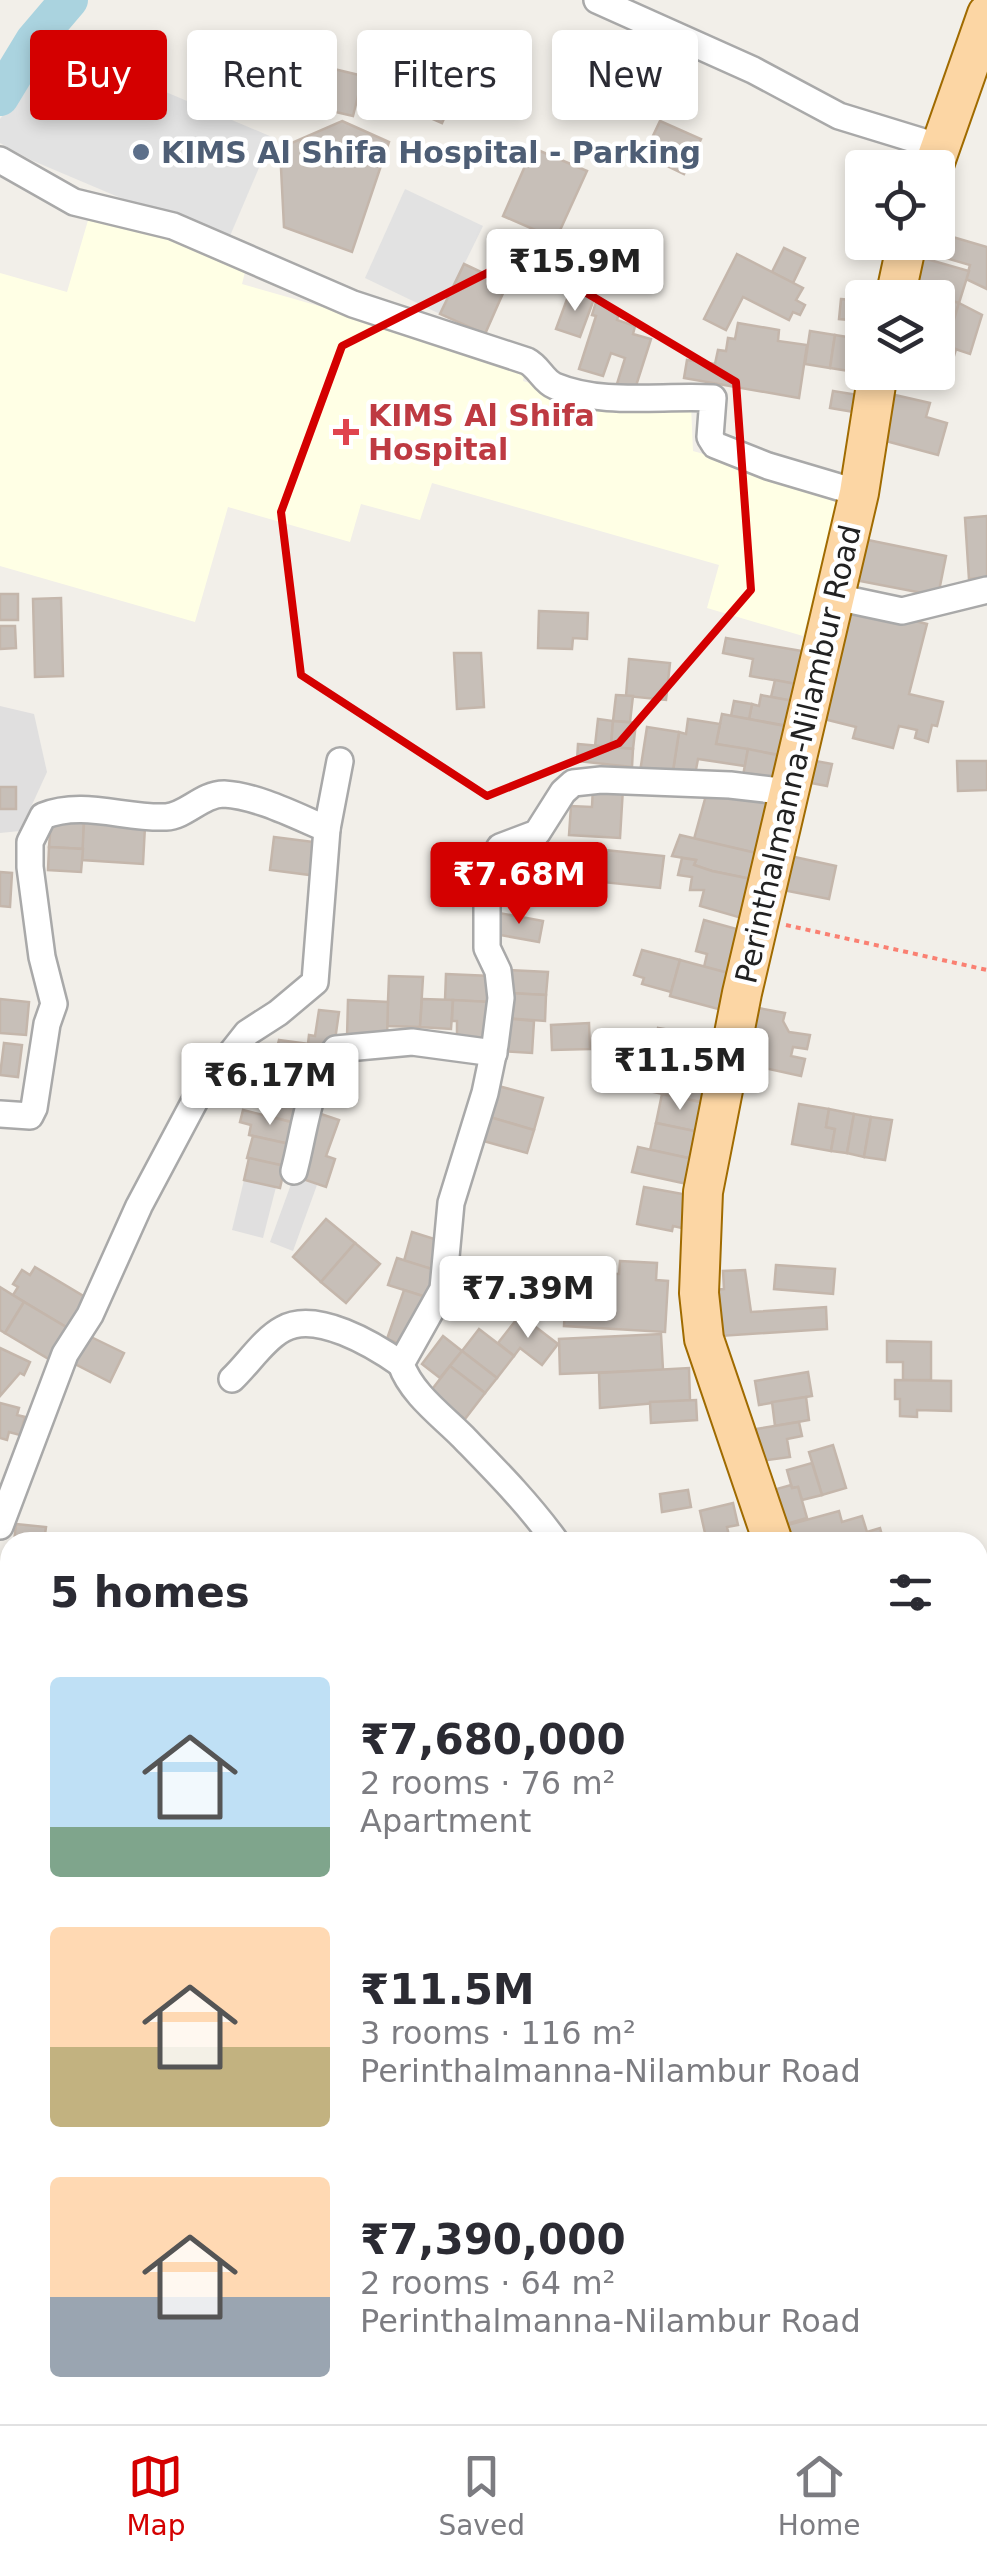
<!DOCTYPE html>
<meta charset="utf-8">
<style>
:root{--surface:#fff;--page:#f2f2f3;--text:#2b2b33;--muted:#7c7c81;--line:#e1e1e2;--accent:#d40000}
body{margin:0;font-family:"DejaVu Sans",sans-serif;background:var(--page);color:var(--text);height:100vh;display:flex;flex-direction:column;font-size:38px;white-space:nowrap}
*{box-sizing:border-box;margin:0}
p{font-size:32px;color:var(--muted)}
.icon{flex:none;width:55px;height:55px;fill:none;stroke:currentColor;stroke-width:2;stroke-linecap:round;stroke-linejoin:round}
.map{position:relative;flex:1;overflow:hidden}
.panel{position:absolute;left:0px;top:1532px;width:988px;height:892px;display:flex;flex-direction:column;background:var(--surface);border-radius:30px 30px 0 0;box-shadow:0 5px 15px #0003}
.panel>*{flex:none}
.banner{position:absolute;left:30px;top:30px;width:928px;height:90px;display:flex;gap:20px}
.fabs{position:absolute;left:845px;top:150px;display:grid;gap:20px}
.fabs a{display:grid;place-items:center;width:110px;height:110px;border-radius:10px;background:var(--surface);box-shadow:0 5px 15px #0003;font-size:50px}
.price{position:absolute;translate:-50% -85px;padding:0 22px;border-radius:10px;background:#fff;color:#222;font-size:32px;line-height:65px;filter:drop-shadow(0 2px 5px #0008)}
.price::after{content:'';position:absolute;left:50%;top:60px;width:30px;height:22px;margin-left:-15px;background:inherit;clip-path:polygon(0 0,100% 0,50% 100%)}
.price.current{background:var(--accent);color:#fff}
ul{padding:0;list-style:none}
li{display:flex;align-items:center;gap:30px;height:250px;padding:0 50px}
li span{display:grid;place-items:center;flex:none;width:280px;height:200px;border-radius:10px;color:#555}
li>.icon{margin-inline-start:auto}
span .icon{width:120px;height:120px;fill:#fffc;stroke-width:1}
li b{font-size:42px}
h2{display:flex;justify-content:space-between;align-items:center;height:120px;padding:0 50px;font-size:42px}
.pill{padding:0 35px;border-radius:10px;background:var(--surface);box-shadow:0 5px 15px #0003;font-size:35px;line-height:90px}
.pill.current{background:var(--accent);color:#fff}
.tabs{display:flex;justify-content:space-around;align-items:center;height:140px;border-top:2px solid var(--line);background:var(--surface);font-size:28px;color:var(--muted)}
.tabs a{display:grid;justify-items:center;gap:5px}
.tabs .current{color:var(--accent)}
.map>svg:first-child{display:block}
</style>
<div class="map">
<svg width="987" height="2424" viewBox="0 0 987 2424">
<rect width="100%" height="100%" fill="#f2efe9"/>
<g fill="#e0dfdf">
<polygon points="0,706 34,714 47,772 20,831 0,833"/>
<polygon points="294,1176 317,1185 293,1251 270,1242"/>
<polygon points="244,1180 276,1187 263,1238 232,1230"/>
</g>
<g fill="#ffffe5">
<polygon points="89,217 142,232 189,238 187,247 247,264 242,284 526,365 523,381 633,413 691,405 693,451 844,494 803,636 707,608 719,565 432,483 420,520 361,504 350,542 228,507 195,622 0,566 0,273 67,292"/>
<rect x="978" y="1972" width="9" height="223"/>
</g>
<g fill="#e2e2e2">
<polygon points="55,45 272,137 227,243 31,160 0,143 0,119"/>
<polygon points="405,189 483,226 440,314 365,278"/>
</g>
<g fill="none" stroke-linecap="round" stroke-linejoin="round">
<polyline stroke="#aad3df" stroke-width="38" points="0,97 34,41 69,0"/>
</g>
<g fill="#c7bfb8" stroke="#c4b6ab" stroke-width="2.5">
<polygon points="334,69 363,76 353,116 323,109"/>
<polygon points="405,73 455,94 442,123 392,101"/>
<polygon points="342,121 389,142 352,252 284,227 280,148"/>
<polygon points="660,121 701,139 684,174 644,155"/>
<polygon points="533,148 587,171 556,239 503,216"/>
<polygon points="939,233 987,247 987,289 966,279 970,265 932,254"/>
<polygon points="784,248 805,258 793,283 772,272"/>
<polygon points="737,254 803,288 796,300 805,305 800,315 793,312 789,320 743,297 726,330 704,319"/>
<polygon points="923,258 969,271 959,303 913,290"/>
<polygon points="464,264 507,284 485,334 440,314"/>
<polygon points="570,291 594,299 580,337 556,329"/>
<polygon points="936,296 959,303 946,346 938,344"/>
<polygon points="841,299 862,301 860,321 839,319"/>
<polygon points="596,302 620,310 617,320 635,326 633,334 651,339 635,389 617,384 625,358 611,353 603,376 579,369 596,316 592,315"/>
<polygon points="959,303 982,315 970,354 946,346"/>
<polygon points="738,323 779,330 778,341 807,345 799,398 684,378 687,360 715,364 718,350 726,351 728,338 735,339"/>
<polygon points="810,331 835,335 830,368 805,364"/>
<polygon points="835,335 854,338 849,371 830,368"/>
<polygon points="938,344 956,349 949,373 938,370"/>
<polygon points="833,391 858,395 854,412 830,408"/>
<polygon points="895,395 930,403 926,417 947,423 938,455 886,441"/>
<polygon points="987,516 987,577 969,579 965,518"/>
<polygon points="863,539 946,556 938,596 855,580"/>
<rect x="0" y="594" width="18" height="26"/>
<polygon points="61,598 63,676 35,677 33,599"/>
<polygon points="848,604 927,624 909,694 943,702 937,726 932,725 928,742 915,738 917,730 899,726 893,748 853,738 856,727 820,718"/>
<polygon points="539,611 588,613 587,639 573,638 572,649 538,648"/>
<polygon points="0,626 15,626 16,648 0,649"/>
<polygon points="726,638 802,651 796,684 750,676 753,659 723,653"/>
<polygon points="454,653 481,653 484,707 457,709"/>
<polygon points="629,659 670,663 666,700 626,696"/>
<polygon points="775,680 796,684 793,701 771,697"/>
<polygon points="616,695 633,696 630,722 613,721"/>
<polygon points="761,695 793,701 788,726 749,719 752,704 759,706"/>
<polygon points="734,701 752,704 749,719 731,716"/>
<polygon points="722,714 785,726 780,755 716,744"/>
<polygon points="598,719 613,721 611,747 595,746"/>
<polygon points="688,719 720,724 716,744 748,749 745,766 698,759 694,780 672,777 679,732 686,734"/>
<polygon points="613,721 636,723 633,749 611,747"/>
<polygon points="647,727 679,732 672,777 640,772"/>
<polygon points="578,744 633,749 632,767 577,761"/>
<polygon points="748,749 777,755 772,784 742,781"/>
<polygon points="810,760 832,764 827,786 806,782"/>
<polygon points="957,761 987,761 987,790 958,791"/>
<polygon points="593,786 623,788 620,838 569,835 571,806 592,807"/>
<rect x="0" y="787" width="16" height="22"/>
<polygon points="708,788 770,804 756,853 694,839"/>
<polygon points="51,820 84,822 83,849 49,847"/>
<polygon points="84,822 145,826 143,864 82,860"/>
<polygon points="680,835 756,853 751,879 712,871 694,865 696,860 672,856"/>
<polygon points="274,837 314,842 310,875 270,870"/>
<polygon points="49,847 83,849 81,872 48,870"/>
<polygon points="605,850 664,856 660,888 602,882"/>
<polygon points="790,856 836,866 829,899 783,890"/>
<polygon points="682,858 696,860 694,865 712,871 751,879 745,919 700,906 704,890 690,890 692,877 678,875"/>
<polygon points="0,872 12,873 10,907 0,906"/>
<polygon points="499,913 543,921 539,942 495,934"/>
<polygon points="704,920 744,931 732,974 704,967 707,954 696,951"/>
<polygon points="642,950 680,960 671,992 642,984 644,978 634,975"/>
<polygon points="680,960 732,974 722,1010 670,996"/>
<polygon points="507,970 548,972 546,995 506,993"/>
<polygon points="446,974 491,976 490,1002 445,1000"/>
<polygon points="389,976 423,977 420,1027 387,1026"/>
<polygon points="506,993 546,995 545,1021 504,1018"/>
<polygon points="0,999 29,1002 26,1035 0,1033"/>
<polygon points="422,999 453,1000 451,1029 420,1027"/>
<polygon points="348,1000 388,1002 387,1039 347,1038"/>
<polygon points="453,1000 490,1002 488,1041 457,1039 457,1021 452,1021"/>
<polygon points="753,1007 785,1013 783,1021 789,1032 810,1035 807,1049 793,1047 791,1056 805,1059 801,1076 742,1063"/>
<polygon points="319,1010 339,1012 334,1047 308,1044 309,1035 315,1036"/>
<polygon points="504,1018 534,1021 532,1053 502,1051"/>
<polygon points="589,1023 590,1049 552,1050 551,1025"/>
<polygon points="658,1028 719,1038 711,1073 646,1059 650,1040 655,1041"/>
<polygon points="279,1040 317,1045 306,1095 257,1084 262,1063 273,1065"/>
<polygon points="4,1043 22,1045 18,1077 0,1075"/>
<polygon points="600,1049 711,1073 705,1103 593,1079"/>
<polygon points="491,1084 543,1098 534,1130 483,1115"/>
<polygon points="264,1085 306,1095 299,1124 264,1115 267,1100 261,1099"/>
<polygon points="662,1094 705,1103 699,1132 656,1123"/>
<polygon points="799,1104 829,1109 826,1127 835,1129 831,1151 792,1144"/>
<polygon points="829,1109 854,1114 847,1153 831,1151 835,1129 826,1127"/>
<polygon points="243,1110 299,1124 294,1145 249,1135 251,1125 240,1122"/>
<polygon points="315,1112 339,1120 326,1156 335,1159 326,1187 294,1176"/>
<polygon points="854,1114 871,1117 864,1157 847,1153"/>
<polygon points="483,1115 534,1130 527,1153 476,1139"/>
<polygon points="871,1117 892,1120 885,1160 864,1157"/>
<polygon points="656,1123 699,1132 693,1159 650,1150"/>
<polygon points="253,1136 294,1145 289,1167 247,1158"/>
<polygon points="638,1147 693,1159 687,1184 632,1172"/>
<polygon points="249,1158 285,1166 280,1188 244,1180"/>
<polygon points="644,1187 688,1195 682,1228 673,1226 672,1231 637,1224"/>
<polygon points="326,1219 355,1243 321,1282 293,1257"/>
<polygon points="412,1232 444,1242 435,1270 404,1261"/>
<polygon points="355,1243 380,1264 346,1303 321,1282"/>
<polygon points="397,1258 435,1270 426,1297 388,1285"/>
<polygon points="620,1261 657,1263 656,1280 668,1281 665,1332 564,1326 566,1291 595,1293 596,1273 619,1274"/>
<polygon points="776,1265 835,1269 833,1294 774,1289"/>
<polygon points="35,1267 90,1300 71,1330 13,1295 18,1287 13,1284 22,1270 30,1275"/>
<polygon points="745,1270 751,1312 826,1307 827,1329 720,1336 713,1290 724,1289 723,1271"/>
<polygon points="0,1287 24,1302 5,1333 0,1330"/>
<polygon points="404,1290 426,1297 409,1347 387,1339"/>
<polygon points="24,1302 71,1330 52,1361 5,1333"/>
<polygon points="520,1315 558,1344 542,1365 520,1348 514,1356 498,1343"/>
<polygon points="479,1329 514,1356 497,1378 462,1351"/>
<polygon points="661,1334 663,1370 560,1374 559,1339"/>
<polygon points="87,1335 124,1353 110,1382 73,1363"/>
<polygon points="443,1336 462,1351 440,1378 422,1364"/>
<polygon points="887,1341 931,1342 931,1380 903,1380 903,1362 887,1362"/>
<polygon points="0,1348 30,1362 24,1375 20,1373 0,1396"/>
<polygon points="462,1351 497,1378 485,1393 450,1366"/>
<polygon points="450,1366 485,1393 465,1419 430,1392"/>
<polygon points="689,1368 690,1400 600,1408 599,1373"/>
<polygon points="808,1372 812,1396 759,1405 755,1381"/>
<polygon points="895,1380 951,1381 951,1411 917,1410 917,1417 900,1416 900,1399 895,1399"/>
<polygon points="806,1397 809,1420 775,1426 772,1402"/>
<polygon points="696,1400 697,1420 651,1423 650,1402"/>
<polygon points="0,1403 19,1408 17,1415 25,1417 20,1435 9,1432 7,1440 0,1438"/>
<polygon points="799,1422 802,1436 787,1439 790,1457 761,1461 756,1429"/>
<polygon points="833,1445 846,1488 822,1495 809,1452"/>
<polygon points="812,1463 822,1495 802,1500 798,1487 792,1488 787,1470"/>
<polygon points="791,1485 792,1488 798,1487 807,1518 783,1525 773,1490"/>
<polygon points="688,1490 691,1507 662,1512 660,1494"/>
<polygon points="733,1503 738,1525 727,1527 730,1540 707,1542 700,1511"/>
<polygon points="839,1511 842,1522 862,1516 867,1532 880,1528 884,1542 790,1542 784,1526"/>
<polygon points="16,1524 46,1527 44,1542 14,1542"/>
<polygon points="0,1658 10,1658 10,1704 0,1703"/>
<polygon points="0,1712 10,1712 10,1757 0,1756"/>
<polygon points="987,1787 987,1859 978,1859 978,1788"/>
<polygon points="0,1825 10,1826 10,1901 0,1900"/>
<polygon points="10,2003 10,2028 0,2029 0,2004"/>
<polygon points="10,2080 10,2129 0,2131 0,2081"/>
<polygon points="10,2129 10,2163 0,2165 0,2131"/>
<polygon points="978,2320 987,2324 987,2360 978,2358"/>
<polygon points="978,2375 987,2376 987,2424 946,2424 946,2415 978,2415"/>
</g>
<g fill="none" stroke-linecap="round" stroke-linejoin="round">
<g stroke="#a9a9a9" stroke-width="30">
<g id="minor">
<polyline points="597,0 753,70 839,116 940,147"/>
<path d="M0,160L74,202L173,226L353,304L527,361C539,367 543,381 555,386C603,406 661,395 713,398L710,437L715,445L768,466L859,493"/>
<polyline points="836,597 902,611 987,590"/>
<polyline points="327,829 340,761"/>
<path d="M0,1114L30,1116L34,1108L47,1024L54,1004L42,957L30,867V842L43,816C83,800 125,819 166,817C186,816 202,794 224,794C258,796 296,816 327,829L315,982L278,1013L247,1033L198,1095L139,1206L90,1315L65,1354L0,1526"/>
<path d="M294,1171C305,1130 308,1081 336,1049L412,1042L494,1053"/>
<path d="M232,1379C248,1364 264,1339 283,1329C316,1310 374,1345 401,1364"/>
<path d="M556,1542C528,1503 495,1470 462,1436C441,1415 411,1393 401,1364L443,1289L451,1203L485,1093L495,1045L501,998L498,971L487,948V906L491,862L500,847L537,833L563,792L573,783L601,780L730,785L789,792"/>
<polyline points="0,1621 10,1621"/>
<polyline points="978,1780 987,1779"/>
<polyline points="0,1813 10,1814"/>
<polyline points="978,2309 987,2313"/>
<polyline points="0,2378 8,2373 9,2321 1,2253 3,2218"/>
<polyline points="617,2415 621,2424"/>
</g>
</g>
<g stroke="#a06b00" stroke-width="42">
<g id="primary">
<polyline points="933,168 987,14"/>
<polyline points="895,298 907,242"/>
<polyline points="773,1542 704,1339 699,1293 703,1192 742,993 859,493 878,372"/>
<polyline points="904,2424 904,2415"/>
</g>
</g>
<polyline stroke="#fa8072" stroke-width="4" stroke-dasharray="5 5" stroke-linecap="butt" points="786,925 987,970"/>
<use href="#minor" stroke="#fff" stroke-width="25"/>
<use href="#primary" stroke="#fcd6a4" stroke-width="38"/>
</g>
<path fill="none" stroke="#d40000" stroke-width="8" stroke-linejoin="round" d="M523,255L736,382L751,590L619,743L487,796L301,675L281,512L342,346Z"/>
<circle fill="#5c6f8a" stroke="#fff" stroke-width="4" cx="141" cy="152" r="10"/>
<path fill="#e0444e" stroke="#fff" stroke-width="4" d="M341 417h10v10h10v10h-10v10h-10v-10h-10v-10h10z"/>
<g text-anchor="middle" dominant-baseline="central" stroke-width="9" stroke-linejoin="round" paint-order="stroke">
<g font-size="30" font-weight="bold" fill="#4e5e75" stroke="#fff" text-anchor="start">
<text x="161" y="152">KIMS Al Shifa Hospital - Parking</text>
</g>
<g font-size="30" font-weight="bold" fill="#be3a42" stroke="#fff" text-anchor="start">
<text x="368" y="415">KIMS Al Shifa<tspan x="368" dy="34">Hospital</tspan></text>
</g>
<g font-size="30" fill="#222" stroke="#fff">
<text transform="translate(798 754) rotate(-77)">Perinthalmanna-Nilambur Road</text>
</g>
</g>
</svg>
<div class="fabs">
<a><svg class="icon" aria-label="locate" viewBox="0 0 24 24"><circle cx="12" cy="12" r="6"/><path d="M12 2v4M12 18v4M2 12h4M18 12h4"/></svg></a>
<a><svg class="icon" aria-label="layers" viewBox="0 0 24 24"><path d="M12 4l9 5-9 5-9-5zM3 14l9 5 9-5"/></svg></a>
</div>
<b class="price" style="left:575px;top:314px">₹15.9M</b>
<b class="price current" style="left:519px;top:927px">₹7.68M</b>
<b class="price" style="left:680px;top:1113px">₹11.5M</b>
<b class="price" style="left:270px;top:1128px">₹6.17M</b>
<b class="price" style="left:528px;top:1341px">₹7.39M</b>
<div class="banner">
<a class="pill current">Buy</a>
<a class="pill">Rent</a>
<a class="pill">Filters</a>
<a class="pill">New</a>
</div>
<section class="panel">
<h2>5 homes<svg class="icon" aria-label="filters" viewBox="0 0 24 24"><path d="M4 7h16M4 17h16"/><circle cx="9" cy="7" r="2"/><circle cx="15" cy="17" r="2"/></svg></h2>
<ul>
<li><span style="background:linear-gradient(#bfe0f5 75%,#7fa58c 0)"><svg class="icon" aria-label="home" viewBox="0 0 24 24"><path d="M3 11l9-7 9 7M6 9v11h12V9"/></svg></span><div><b>₹7,680,000</b><p>2 rooms · 76 m²</p><p>Apartment</p></div></li>
<li><span style="background:linear-gradient(#ffd9b3 60%,#c2b280 0)"><svg class="icon" aria-label="home" viewBox="0 0 24 24"><path d="M3 11l9-7 9 7M6 9v11h12V9"/></svg></span><div><b>₹11.5M</b><p>3 rooms · 116 m²</p><p>Perinthalmanna-Nilambur Road</p></div></li>
<li><span style="background:linear-gradient(#ffd9b3 60%,#9aa5b1 0)"><svg class="icon" aria-label="home" viewBox="0 0 24 24"><path d="M3 11l9-7 9 7M6 9v11h12V9"/></svg></span><div><b>₹7,390,000</b><p>2 rooms · 64 m²</p><p>Perinthalmanna-Nilambur Road</p></div></li>
</ul>
</section>
</div>
<nav class="tabs">
<a class="current"><svg class="icon" aria-label="map" viewBox="0 0 24 24"><path d="M3 6l6-2 6 2 6-2v14l-6 2-6-2-6 2zM9 4v14M15 6v14"/></svg>Map</a>
<a><svg class="icon" aria-label="saved" viewBox="0 0 24 24"><path d="M7 4h10v16l-5-4-5 4z"/></svg>Saved</a>
<a><svg class="icon" aria-label="home" viewBox="0 0 24 24"><path d="M3 11l9-7 9 7M6 9v11h12V9"/></svg>Home</a>
</nav>
